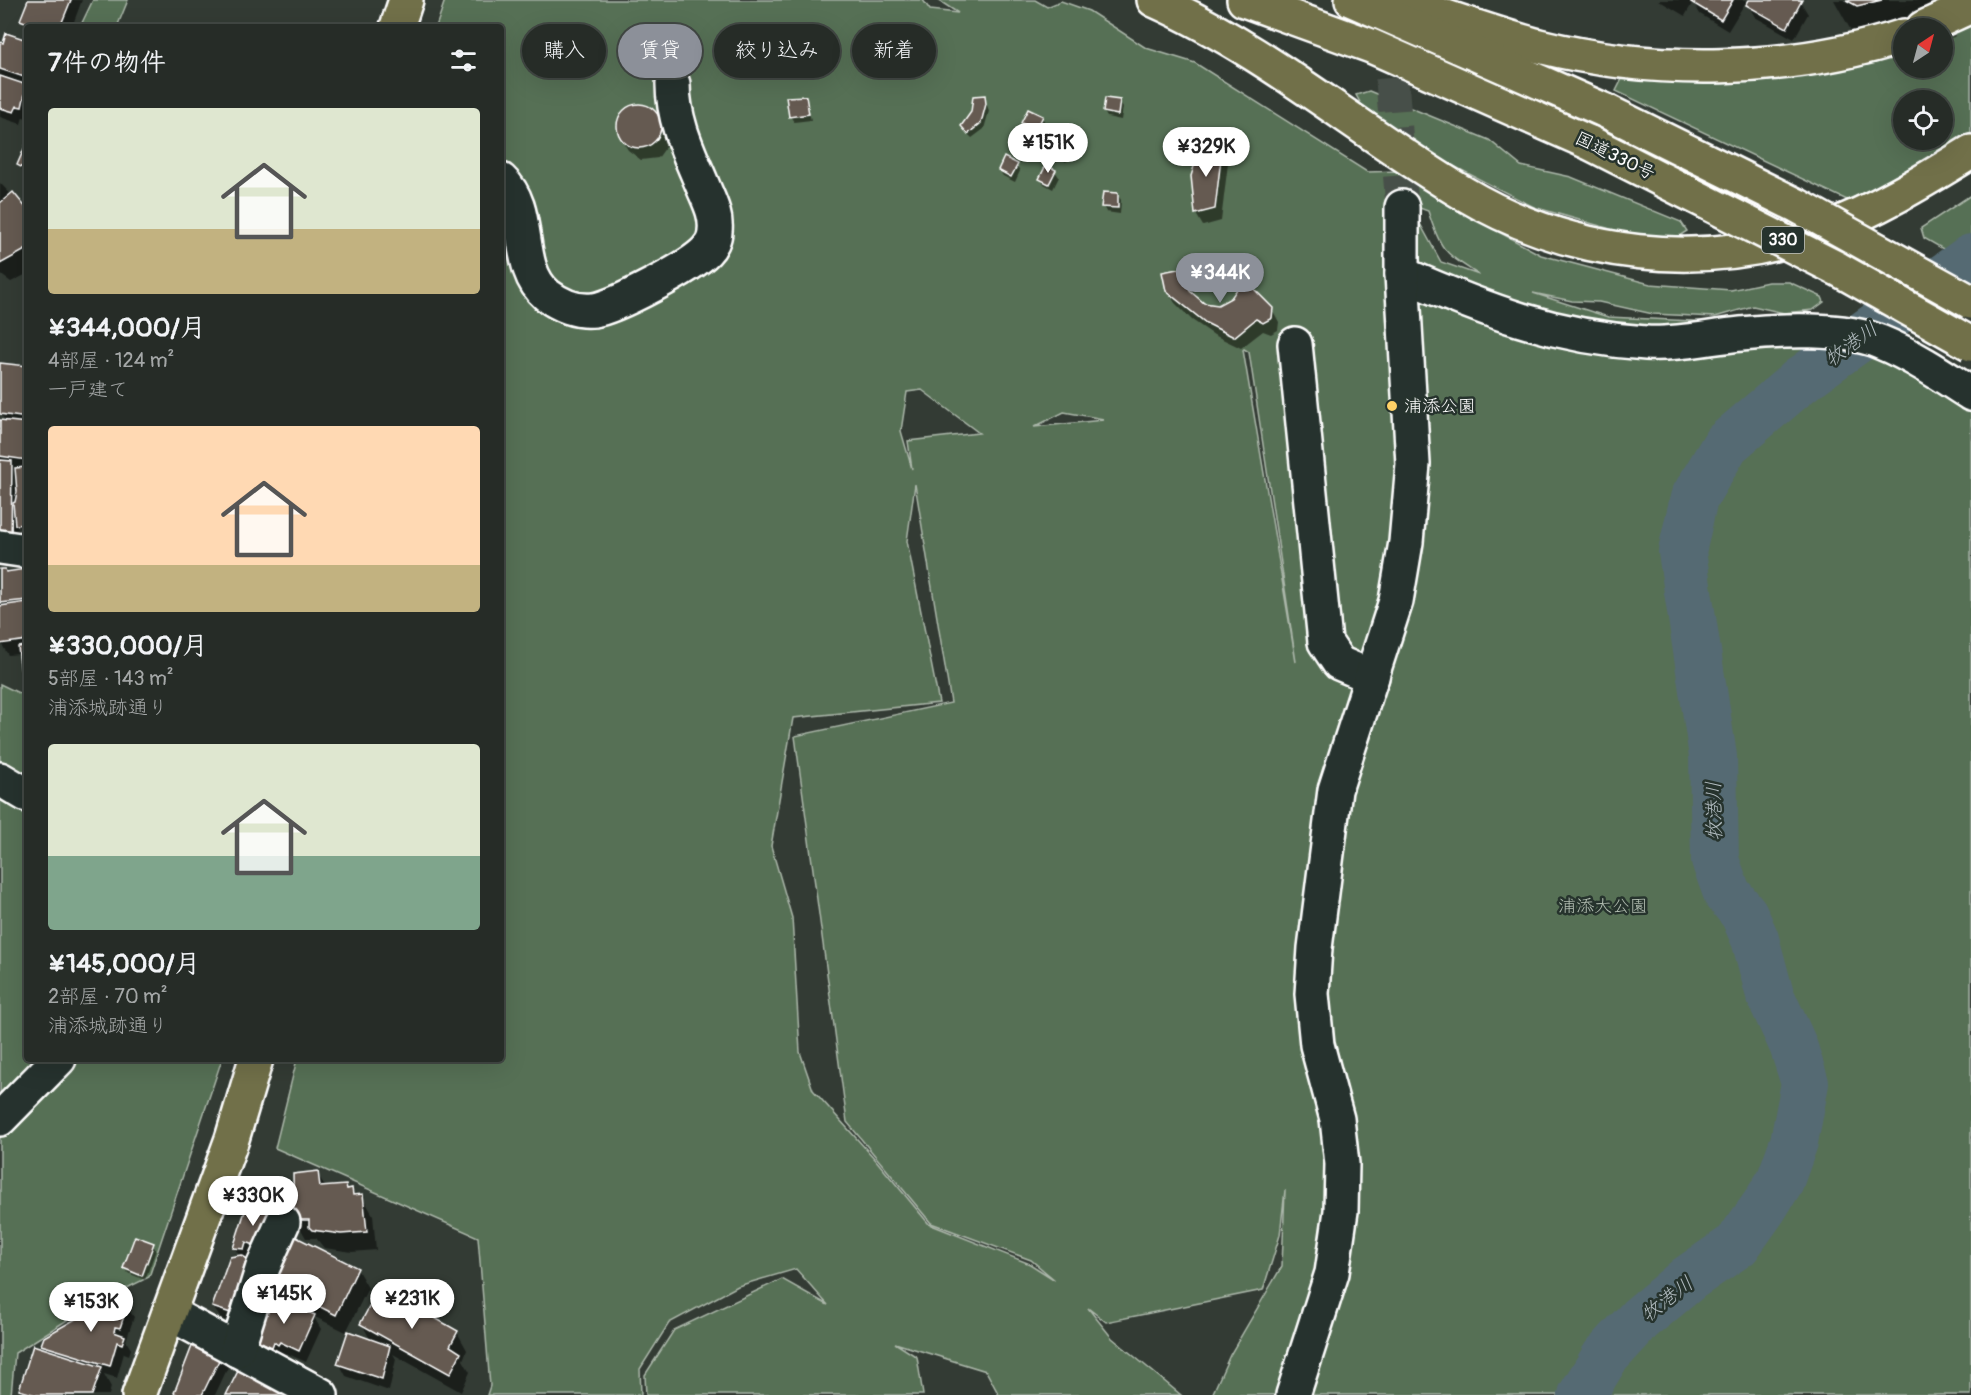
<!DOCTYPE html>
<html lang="ja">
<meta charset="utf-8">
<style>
:root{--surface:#262c27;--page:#323833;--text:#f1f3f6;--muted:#a4a7a7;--line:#424844;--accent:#8c9099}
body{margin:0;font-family:Pangolin,"Klee One",sans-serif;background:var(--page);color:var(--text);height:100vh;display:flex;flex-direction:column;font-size:22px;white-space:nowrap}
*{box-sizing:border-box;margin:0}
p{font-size:20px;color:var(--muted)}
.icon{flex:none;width:33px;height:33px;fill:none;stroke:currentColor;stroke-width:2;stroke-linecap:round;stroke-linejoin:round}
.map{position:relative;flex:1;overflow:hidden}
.details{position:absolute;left:24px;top:24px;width:480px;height:1038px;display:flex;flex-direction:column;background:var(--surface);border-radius:6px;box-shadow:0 6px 24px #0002,0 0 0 2px var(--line)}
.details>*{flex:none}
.hud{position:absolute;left:522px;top:24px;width:570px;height:54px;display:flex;gap:12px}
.needle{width:39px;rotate:36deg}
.controls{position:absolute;left:1893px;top:18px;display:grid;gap:12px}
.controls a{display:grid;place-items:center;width:60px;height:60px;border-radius:50%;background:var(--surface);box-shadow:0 6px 24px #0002,0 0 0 2px var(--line);font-size:30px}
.price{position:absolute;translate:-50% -51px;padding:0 14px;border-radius:21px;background:#fff;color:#222;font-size:20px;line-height:39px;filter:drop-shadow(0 2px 3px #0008)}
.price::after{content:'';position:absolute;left:50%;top:36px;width:18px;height:14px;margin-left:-9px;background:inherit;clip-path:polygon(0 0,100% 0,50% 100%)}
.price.selected{background:var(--accent);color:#fff}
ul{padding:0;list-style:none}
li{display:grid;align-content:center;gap:12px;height:318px;padding:0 24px}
li span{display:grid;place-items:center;height:186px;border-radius:6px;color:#555}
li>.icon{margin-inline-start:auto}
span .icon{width:108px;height:108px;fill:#fffc;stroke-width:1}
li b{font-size:26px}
h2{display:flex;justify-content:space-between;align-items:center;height:72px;padding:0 24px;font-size:26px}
.chip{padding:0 21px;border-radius:27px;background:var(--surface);box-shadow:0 6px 24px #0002,0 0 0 2px var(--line);font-size:21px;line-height:54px}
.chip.selected{background:var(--accent);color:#fff}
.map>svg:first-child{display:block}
</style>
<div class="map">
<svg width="1971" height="1395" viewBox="0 0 1971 1395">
<rect width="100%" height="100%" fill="#333b34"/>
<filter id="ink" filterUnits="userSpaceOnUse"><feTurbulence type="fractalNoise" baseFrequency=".0167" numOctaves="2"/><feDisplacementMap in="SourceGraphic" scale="12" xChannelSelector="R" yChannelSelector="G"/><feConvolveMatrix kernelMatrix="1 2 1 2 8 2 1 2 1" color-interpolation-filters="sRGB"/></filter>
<g filter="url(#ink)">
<g fill="#576f54" stroke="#abb7aa" stroke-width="1.5" fill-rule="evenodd">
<polygon points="93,0 128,0 117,27 80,27"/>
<path d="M445,0H923L930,10L958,13L938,0H1035L1047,7L1061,1L1089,11L1146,48L1195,63L1367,172L1400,171L1438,199L1541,255L1650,284L1731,290L1768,282H1789L1822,297L1824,302L1813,310L1784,313L1753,306L1715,317L1653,314L1599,302L1572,301L1533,293L1608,317L1736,323L1807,312L1884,327L1971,377V1395H1212L1230,1355L1282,1266L1285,1190L1280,1235L1263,1290L1106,1322L1088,1308L1112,1338L1181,1395H999L986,1371L895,1343L917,1357L923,1395H646L645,1375L674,1330L782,1279L828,1305L796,1269L738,1286L669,1323L640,1369L641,1395H487L490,1386L478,1237L275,1148L297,1059H501V27H436ZM1401,201L1428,211C1441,252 1444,252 1479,275L1441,262L1418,220ZM1244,349L1249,352L1296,662L1243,350ZM922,390L979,433L908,441L912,469L901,431L907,392ZM1064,412L1103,419V420L1034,427ZM915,484L951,703L795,736L847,1122L931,1223L1031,1260L1055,1280L1030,1264L929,1224L875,1159L813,1090L800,1052L792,918L771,846L793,718L939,703L907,541Z"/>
<path d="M1971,22V133L1887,184L1847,200L1616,91L1624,75L1903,49L1904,68H1942L1943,35ZM1904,100H1942V140H1904Z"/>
<polygon points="1369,91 1489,140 1521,166 1571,177 1681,222 1687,231 1679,236 1635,236 1534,207 1436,157 1361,104 1356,95"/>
<polygon points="1971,195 1971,265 1924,238 1921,228"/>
<polygon points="0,684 27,697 27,1059 222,1059 149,1277 83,1310 15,1353 11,1395 0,1395"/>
</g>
<g fill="#0007">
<polygon points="30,0 82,0 72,27 27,29 22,20"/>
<polygon points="1658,0 1747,0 1728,31 1700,14 1693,2 1685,16"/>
<polygon points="1750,0 1800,1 1808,14 1794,39 1755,17 1748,5"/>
<polygon points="1834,0 1969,0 1971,12 1954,37 1942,40 1942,28 1854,36"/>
<polygon points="27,42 27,118 23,117 21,124 0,117 0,43"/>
<polygon points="805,97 811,120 794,122 790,116"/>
<polygon points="984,97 989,111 984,129 972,138 966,132 974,98"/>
<polygon points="1119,101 1123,107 1121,120 1107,117 1104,112"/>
<polygon points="644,104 658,114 665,127 668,144 658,158 641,160 628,150 620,137 617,121 627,107"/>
<polygon points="1042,117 1045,123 1039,135 1026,128 1023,123"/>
<polygon points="1069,145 1072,150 1066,162 1055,152"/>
<polygon points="27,146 27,178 19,165"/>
<polygon points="1221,151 1228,163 1221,221 1203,226 1196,214"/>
<polygon points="1017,166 1020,171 1015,182 1003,176 999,170"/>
<polygon points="1055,171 1059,177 1053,189 1044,184 1041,179"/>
<polygon points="0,183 27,211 27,274 11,282 0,274"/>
<polygon points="1117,194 1121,200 1120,214 1106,212 1103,206"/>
<polygon points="1187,268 1194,280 1194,296 1204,304 1272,309 1279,322 1278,330 1271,334 1263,331 1241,348 1214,335 1192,320 1175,303 1167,290"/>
<polygon points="0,364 27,367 27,536 24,537 18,526 17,556 0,550 0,421 6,422 0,413"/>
<polygon points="0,571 6,573 25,571 27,575 27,688 23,682 20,654 8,655 1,643"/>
<polygon points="317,1173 326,1188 351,1190 355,1197 362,1196 373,1215 376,1250 352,1252 324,1248 316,1238 306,1238 295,1219"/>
<polygon points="272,1214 244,1326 221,1319 213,1307 240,1257 234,1247"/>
<polygon points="152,1245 156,1250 145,1280 128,1273 125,1267"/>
<polygon points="357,1269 368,1288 346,1332 313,1316 321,1329 306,1362 286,1353 285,1356 281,1353 278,1359 262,1351 255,1339 258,1322 273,1298 281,1302 268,1280"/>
<polygon points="121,1300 134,1317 126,1341 131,1349 129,1355 124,1353 117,1378 104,1374 111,1387 109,1395 24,1395 21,1389 47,1351 43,1345"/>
<polygon points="362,1324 457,1332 467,1350 463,1360 470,1372 461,1392 393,1354 396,1359 389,1391 346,1376 339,1363 371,1341"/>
<polygon points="222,1353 229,1365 215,1395 177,1395"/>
</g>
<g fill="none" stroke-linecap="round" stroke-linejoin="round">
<polyline stroke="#556b73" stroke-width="48" points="1582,1395 1605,1357 1640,1319 1689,1278 1737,1245 1764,1207 1780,1181 1794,1142 1805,1083 1793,1045 1770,995 1755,939 1744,914 1727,893 1715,860 1713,756 1682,552 1694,498 1726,444 1801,380 1971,258"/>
</g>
<g fill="#655a51" stroke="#fff" stroke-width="1.5">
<polygon points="28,0 71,0 60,27 38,27 20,20"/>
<polygon points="1693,0 1733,0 1721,20 1691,2"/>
<polygon points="1749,0 1802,0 1787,28 1746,5"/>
<polygon points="1846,0 1882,0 1857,6"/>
<polygon points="6,33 27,40 27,78 0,69 0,42 3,43"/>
<polygon points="0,76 27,85 22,107 17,106 14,112 0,108"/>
<polygon points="985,95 986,104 981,123 968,134 961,126 971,112 973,96"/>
<polygon points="806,96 809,114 789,117 786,97"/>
<polygon points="1105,98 1120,100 1118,115 1103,112"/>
<circle cx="639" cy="126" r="22"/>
<polygon points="1028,109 1043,116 1036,130 1021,123"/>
<polygon points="1060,138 1070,144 1063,157 1053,152"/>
<polygon points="1202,141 1222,150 1215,209 1195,214 1191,176"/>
<polygon points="27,142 27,170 17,165"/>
<polygon points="1004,157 1018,164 1011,177 998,170"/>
<polygon points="1046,165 1056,170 1049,184 1039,179"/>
<polygon points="13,192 27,209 27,249 0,264 0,203"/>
<polygon points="1103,192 1118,193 1118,208 1101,207"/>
<polygon points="1188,267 1187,279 1190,291 1204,303 1218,305 1231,298 1244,279 1273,308 1272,318 1263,323 1256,319 1234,337 1206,323 1166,291 1162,272"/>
<polygon points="0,363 27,366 27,418 0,414"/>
<polygon points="0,420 27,423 27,460 0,456"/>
<polygon points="0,460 12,461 11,544 0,543"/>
<polygon points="27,467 27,524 15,525 13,503 15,502 17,492 15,468"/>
<polygon points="0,569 5,569 6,572 26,569 27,600 0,603"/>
<polygon points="27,602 27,640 0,644 0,606"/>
<polygon points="27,646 27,681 22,682 18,647"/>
<polygon points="318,1171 320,1187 346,1185 347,1189 352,1188 353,1195 363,1194 367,1232 341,1234 312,1230 309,1227 309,1220 294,1220 293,1174"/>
<polygon points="247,1205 273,1213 260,1247 246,1242 244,1249 233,1248"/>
<polygon points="290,1234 358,1268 336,1315 267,1280"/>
<polygon points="135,1236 154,1243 142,1276 123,1268"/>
<polygon points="241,1255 254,1263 237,1315 212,1307 230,1257"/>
<polygon points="380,1287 458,1331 450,1346 461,1353 450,1374 360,1324"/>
<polygon points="273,1296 315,1315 299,1351 280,1342 278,1345 274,1342 272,1347 254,1339"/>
<polygon points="114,1297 122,1298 121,1302 128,1304 120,1328 115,1327 114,1332 125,1336 122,1344 117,1342 110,1366 41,1345 44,1337"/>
<polygon points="348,1331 390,1346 382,1379 337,1364"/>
<polygon points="194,1341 223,1352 202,1395 178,1395 174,1393"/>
<polygon points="33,1345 102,1367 92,1395 36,1395 19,1390"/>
<polygon points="241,1365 286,1387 282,1395 226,1395"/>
</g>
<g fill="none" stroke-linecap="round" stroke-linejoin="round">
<polyline stroke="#474f48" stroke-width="33" stroke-dasharray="33 16" stroke-linecap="butt" points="1388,29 1402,207"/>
<g stroke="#fff" stroke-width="38">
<g id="minor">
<path d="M501,180C534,210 513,266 547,295C560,305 577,312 594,310C615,307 691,267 706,251C711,246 715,238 715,231C717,214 708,199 702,184C688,151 673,120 673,84"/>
<path d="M1402,274C1485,310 1554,337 1646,343C1676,345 1710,337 1741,334C1780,330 1844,327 1880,342C1912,355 1942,375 1971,394"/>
<polyline points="1295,344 1325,642 1339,663 1372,677"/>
<polyline points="0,547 27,551"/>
<polyline points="0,779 27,795"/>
<polyline points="0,1119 59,1059"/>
<polyline points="169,1313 321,1395"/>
<polyline points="237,1350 263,1267 283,1222"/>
<polyline points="1293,1395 1332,1273 1341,1211 1342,1164 1337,1119 1317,1045 1312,994 1315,948 1335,790 1396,601 1406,542 1413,464 1402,274 1402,207"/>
</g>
</g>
<g stroke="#fff" stroke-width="38">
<g id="major">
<path d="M1154,0C1266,50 1359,131 1463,193C1571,257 1703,273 1822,230C1875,211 1924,181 1971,152"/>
<path d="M1389,0L1405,3C1449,18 1494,34 1539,46C1656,75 1789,73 1904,36"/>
<polyline points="397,27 406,0"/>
<polyline points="1923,28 1971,6"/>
<polyline points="139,1395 232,1139 256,1059"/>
</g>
</g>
<g stroke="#fff" stroke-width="38">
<g id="highway">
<polyline points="1244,0 1371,46 1590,143"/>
<polyline points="1352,0 1606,111"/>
</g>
</g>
<use href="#minor" stroke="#26332d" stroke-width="33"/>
<use href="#major" stroke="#71704a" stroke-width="33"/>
<use href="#highway" stroke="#71704a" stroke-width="33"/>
<g stroke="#fff" stroke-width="38" stroke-linecap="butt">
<g id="highway-bridge">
<polyline points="1606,111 1798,206 1971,302"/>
<polyline points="1590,143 1838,269 1971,344"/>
</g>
</g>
<use href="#highway-bridge" stroke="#71704a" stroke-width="33"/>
</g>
</g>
<circle fill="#ffd166" stroke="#26332d" stroke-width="2" cx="1392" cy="406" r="6"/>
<g text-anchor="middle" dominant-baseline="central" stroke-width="5" stroke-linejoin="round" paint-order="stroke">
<rect fill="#26332d" stroke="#bec2c0" stroke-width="1.5" x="1762" y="227" width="42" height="26" rx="4.5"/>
<g font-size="16" font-weight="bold" fill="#fff">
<text x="1783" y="240">330</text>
</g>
<g font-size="18" fill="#fff" stroke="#26332d">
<text transform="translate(1615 156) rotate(26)">国道330号</text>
</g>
<g font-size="18" fill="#fff" stroke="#26332d" text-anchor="start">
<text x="1404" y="406">浦添公園</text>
</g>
<g font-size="18" fill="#b3beb2" stroke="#26332d">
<text x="1603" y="906">浦添大公園</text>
</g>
<g font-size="20" font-style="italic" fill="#b2bcc0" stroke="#26332d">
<text transform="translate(1851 344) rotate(-36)">牧港川</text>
<text transform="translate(1714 811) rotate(-91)">牧港川</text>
<text transform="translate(1667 1299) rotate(-38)">牧港川</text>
</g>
</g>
</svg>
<div class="controls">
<a><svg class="needle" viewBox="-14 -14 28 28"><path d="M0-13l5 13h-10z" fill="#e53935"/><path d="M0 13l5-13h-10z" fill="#a4a7a7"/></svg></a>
<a><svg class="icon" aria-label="locate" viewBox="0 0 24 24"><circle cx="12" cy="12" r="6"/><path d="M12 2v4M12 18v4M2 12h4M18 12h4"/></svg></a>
</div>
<b class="price" style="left:1048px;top:174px">¥151K</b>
<b class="price" style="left:1206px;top:178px">¥329K</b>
<b class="price selected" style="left:1220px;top:304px">¥344K</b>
<b class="price" style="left:253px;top:1227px">¥330K</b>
<b class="price" style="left:284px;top:1325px">¥145K</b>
<b class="price" style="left:412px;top:1330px">¥231K</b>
<b class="price" style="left:91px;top:1333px">¥153K</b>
<div class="hud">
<a class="chip">購入</a>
<a class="chip selected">賃貸</a>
<a class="chip">絞り込み</a>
<a class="chip">新着</a>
</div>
<section class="details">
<h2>7件の物件<svg class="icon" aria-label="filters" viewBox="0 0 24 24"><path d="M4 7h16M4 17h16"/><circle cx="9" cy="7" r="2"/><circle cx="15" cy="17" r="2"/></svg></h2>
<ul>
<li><span style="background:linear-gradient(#dfe7d0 65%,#c2b280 0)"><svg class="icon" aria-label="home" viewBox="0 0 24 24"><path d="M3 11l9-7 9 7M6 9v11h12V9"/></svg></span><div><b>¥344,000/月</b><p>4部屋 · 124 m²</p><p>一戸建て</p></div></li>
<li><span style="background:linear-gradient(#ffd9b3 75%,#c2b280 0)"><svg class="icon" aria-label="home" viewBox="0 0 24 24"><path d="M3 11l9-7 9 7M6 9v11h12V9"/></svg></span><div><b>¥330,000/月</b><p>5部屋 · 143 m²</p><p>浦添城跡通り</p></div></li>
<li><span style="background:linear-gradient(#dfe7d0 60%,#7fa58c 0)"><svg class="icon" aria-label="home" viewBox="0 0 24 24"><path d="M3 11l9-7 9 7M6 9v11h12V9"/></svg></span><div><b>¥145,000/月</b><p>2部屋 · 70 m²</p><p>浦添城跡通り</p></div></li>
</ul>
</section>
</div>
